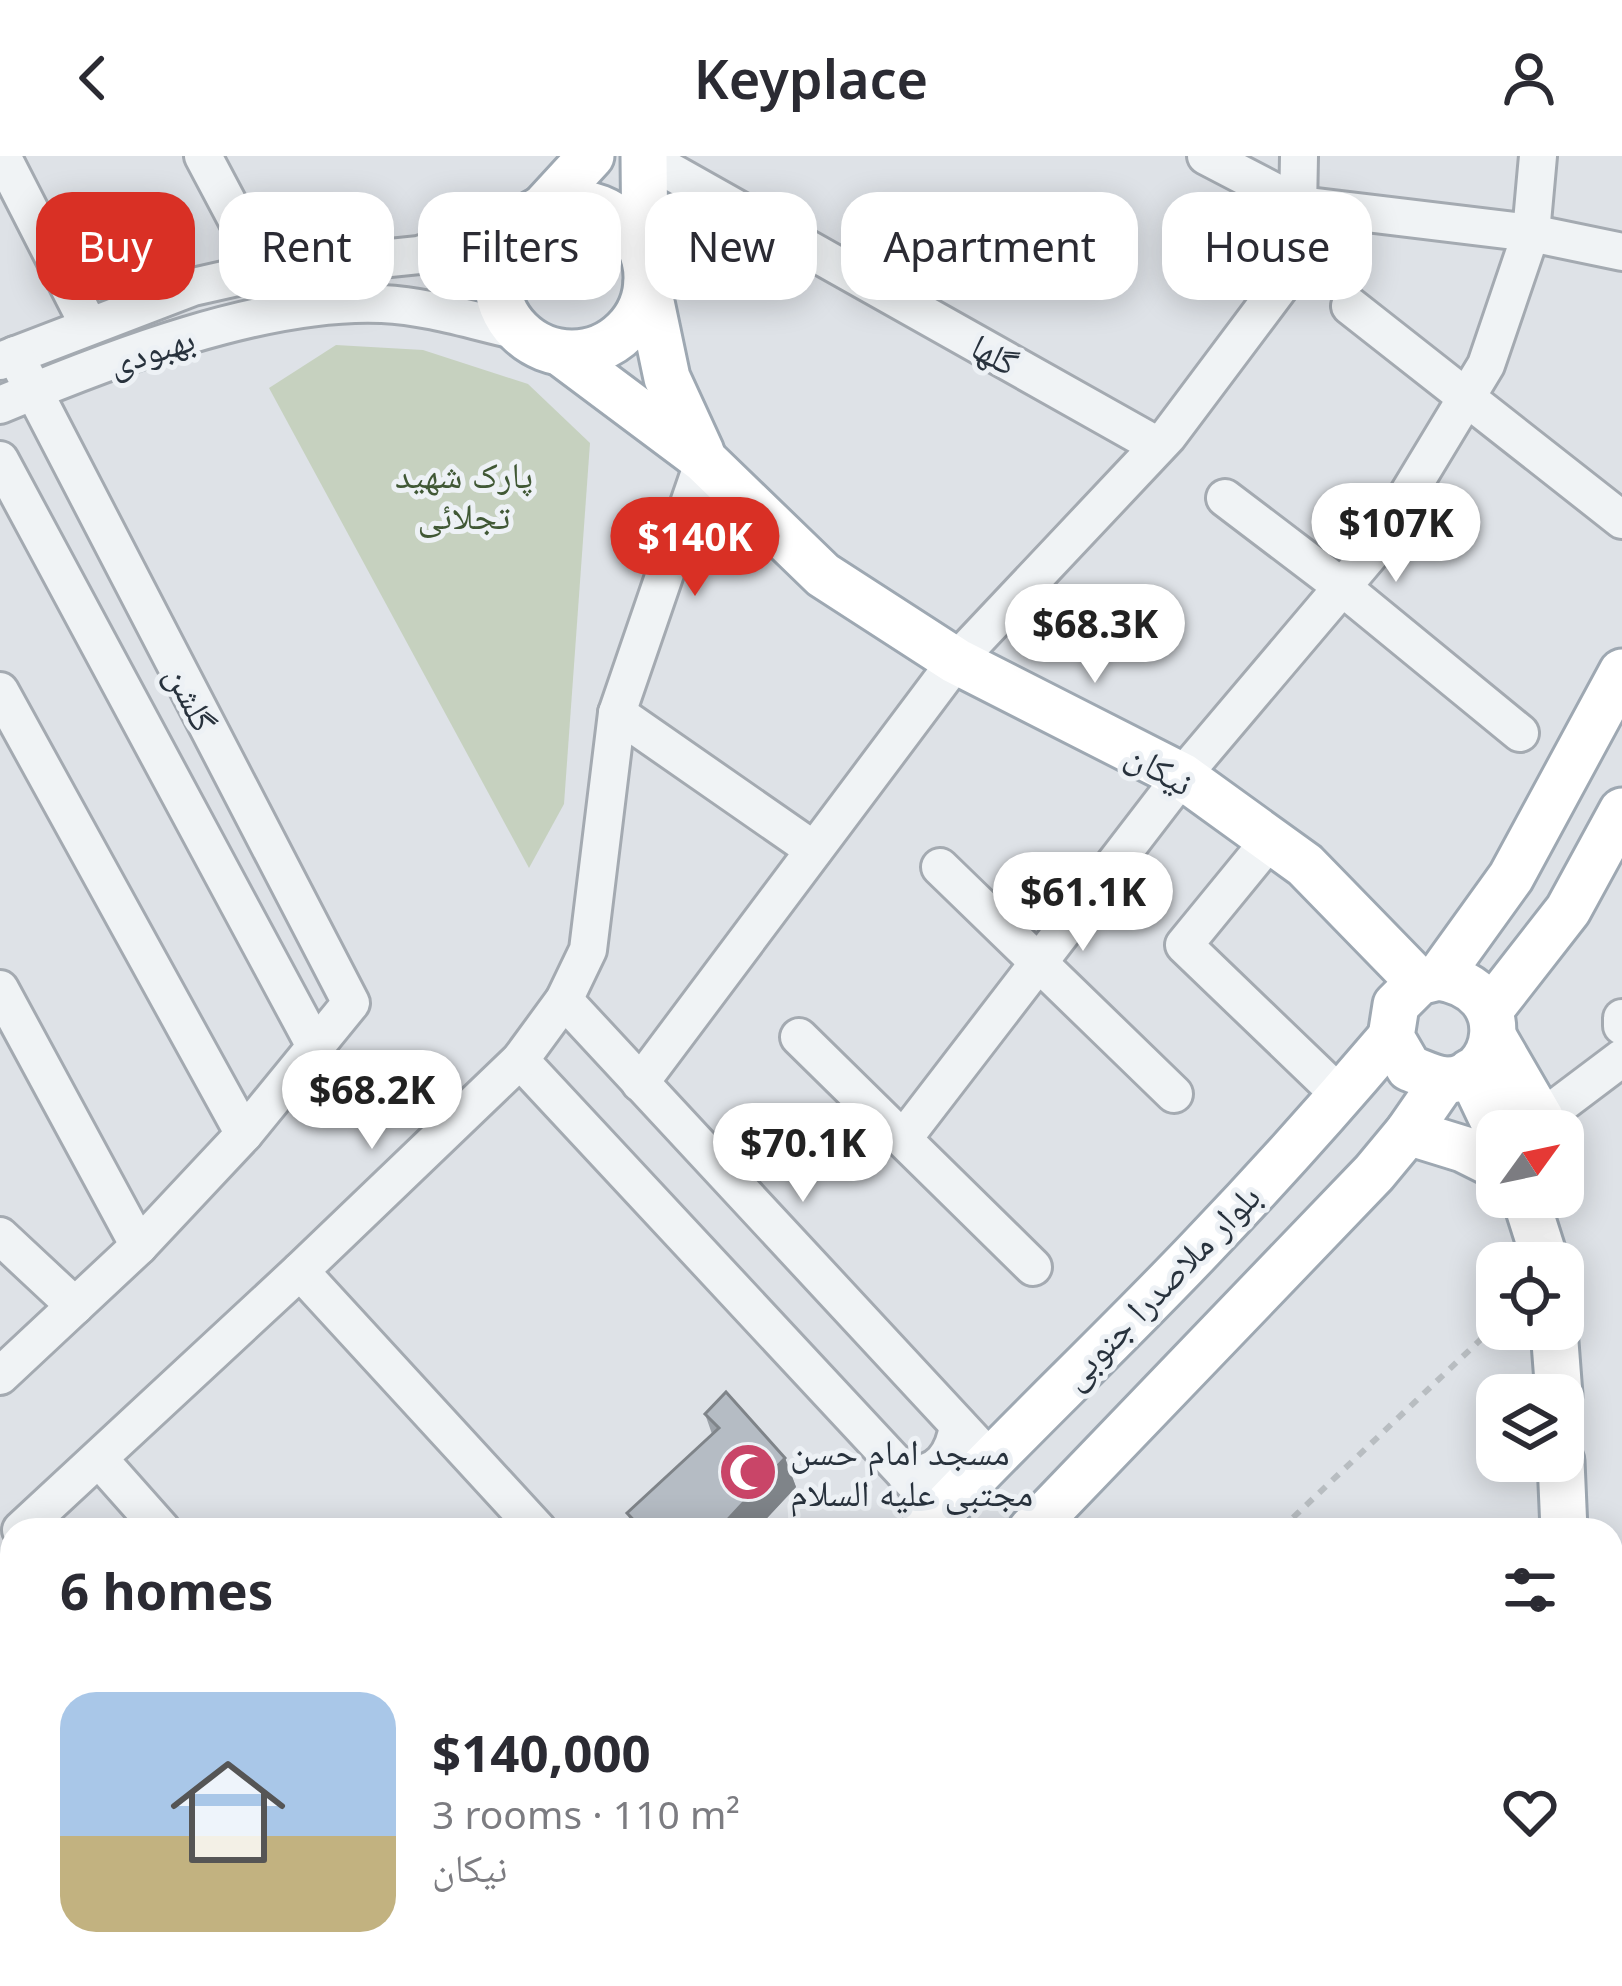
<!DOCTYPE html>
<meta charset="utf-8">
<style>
:root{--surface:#fff;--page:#f7f7f7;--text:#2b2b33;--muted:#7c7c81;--accent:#d93025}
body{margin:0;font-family:"Noto Sans","Noto Naskh Arabic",sans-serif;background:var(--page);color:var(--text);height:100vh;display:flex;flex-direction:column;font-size:45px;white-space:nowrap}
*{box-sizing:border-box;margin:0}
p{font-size:39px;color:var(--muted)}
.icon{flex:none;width:66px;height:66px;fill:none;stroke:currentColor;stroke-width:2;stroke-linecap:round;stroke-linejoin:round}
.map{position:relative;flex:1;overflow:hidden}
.side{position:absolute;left:0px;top:1362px;width:1623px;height:468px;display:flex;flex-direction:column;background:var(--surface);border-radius:36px 36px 0 0;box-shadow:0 6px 30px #0003}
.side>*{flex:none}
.top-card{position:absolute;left:36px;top:36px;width:1551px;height:108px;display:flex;gap:24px}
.needle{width:78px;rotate:57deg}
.tools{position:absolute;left:1476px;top:954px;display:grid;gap:24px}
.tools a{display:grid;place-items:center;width:108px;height:108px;border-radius:24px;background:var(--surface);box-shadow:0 6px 30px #0003;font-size:60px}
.price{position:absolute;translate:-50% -102px;padding:0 27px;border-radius:42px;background:#fff;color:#222;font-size:39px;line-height:78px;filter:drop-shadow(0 3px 6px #0008)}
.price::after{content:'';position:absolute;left:50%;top:72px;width:36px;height:27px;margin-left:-18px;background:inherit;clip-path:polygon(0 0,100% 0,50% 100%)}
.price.active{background:var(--accent);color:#fff}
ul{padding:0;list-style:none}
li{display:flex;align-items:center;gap:36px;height:300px;padding:0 60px}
li span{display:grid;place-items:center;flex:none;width:336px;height:240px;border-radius:36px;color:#555}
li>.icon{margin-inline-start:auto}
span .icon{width:144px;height:144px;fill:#fffc;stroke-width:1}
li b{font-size:51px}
h2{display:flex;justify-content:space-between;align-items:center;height:144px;padding:0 60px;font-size:51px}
.tag{padding:0 42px;border-radius:36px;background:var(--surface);box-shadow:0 6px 30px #0003;font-size:42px;line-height:108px}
.tag.active{background:var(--accent);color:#fff}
header{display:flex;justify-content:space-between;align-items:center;height:156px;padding:0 60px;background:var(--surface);font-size:54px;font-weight:600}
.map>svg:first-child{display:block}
</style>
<header><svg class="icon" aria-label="back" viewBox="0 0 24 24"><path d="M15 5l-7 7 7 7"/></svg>Keyplace<svg class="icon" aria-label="person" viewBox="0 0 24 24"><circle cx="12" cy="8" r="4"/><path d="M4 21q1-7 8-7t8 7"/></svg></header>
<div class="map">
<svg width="1622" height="1830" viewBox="0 0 1622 1830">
<rect width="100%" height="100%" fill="#dee2e7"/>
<polygon fill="#c6d1bf" points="336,189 423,194 528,228 590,287 564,648 529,712 269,232"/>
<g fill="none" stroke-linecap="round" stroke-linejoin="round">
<g stroke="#a4aab1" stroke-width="42">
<g id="minor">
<polyline points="2,0 89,170"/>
<polyline points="203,0 264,115"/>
<polyline points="643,0 1158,290"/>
<polyline points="1206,0 1300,49 1531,77 1622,96"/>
<polyline points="1350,150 1622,364"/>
<polyline points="0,205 193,131 264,115 419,99 524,62"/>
<path d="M0,249C110,203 263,143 382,148C428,150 474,165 518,175"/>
<polyline points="0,304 315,890"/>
<polyline points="1225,342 1342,431 1520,577"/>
<polyline points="0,535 244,978"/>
<polyline points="617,557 814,694"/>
<polyline points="1270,684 1184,789 1341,940"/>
<polyline points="940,711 1174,938"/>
<polyline points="0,833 139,1090"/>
<polyline points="564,844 990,1303"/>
<polyline points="1622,862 1622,870"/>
<polyline points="799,881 1033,1111"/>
<polyline points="520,904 941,1356"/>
<polyline points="640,927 956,505 1168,280 1297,108 1299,0"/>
<polyline points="1541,963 1622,902"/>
<polyline points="903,983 1182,620 1376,391 1486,209 1531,77 1538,0"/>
<polyline points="0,1080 75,1150"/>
<polyline points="300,1115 538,1374"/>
<polyline points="0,1220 139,1090 244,978 351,847 15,199"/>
<polyline points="99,1303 162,1374"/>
<path d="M906,1319C939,1320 954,1299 958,1269"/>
<polyline points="21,1374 300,1115 520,904 564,844 588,794 617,557 704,304"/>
<polyline points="1614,1536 1622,1527"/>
<polyline points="0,1609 12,1622"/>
<polyline points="194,1818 205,1830"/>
</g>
</g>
<g stroke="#9ea8b2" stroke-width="51">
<g id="major">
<polyline points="644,0 645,103"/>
<circle cx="572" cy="122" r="75"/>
<polyline points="545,50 591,0"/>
<polyline points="647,127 667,222 701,296"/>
<polyline points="561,197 704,304 823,419 956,505 1182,620 1305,709 1419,826"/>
<polyline points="1439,821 1511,721 1622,516"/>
<path d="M1439,821C1520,834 1499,926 1445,924C1434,923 1420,916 1409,912L1391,881L1396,849L1419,826Z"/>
<polyline points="1490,854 1568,754 1622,655"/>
<polyline points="1493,880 1541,963 1543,975"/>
<polyline points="1470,916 1498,975"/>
<polyline points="1408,976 1463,993 1497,1010"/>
<polyline points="1525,1041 1546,1107"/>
<polyline points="1554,1173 1559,1239"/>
<polyline points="1561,1305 1564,1374"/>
<path d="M924,1374C1014,1277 1110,1188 1201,1092C1266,1024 1330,953 1391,881"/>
<polyline points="1031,1374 1374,1017 1408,976 1444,924"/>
<polyline points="1611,1648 1622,1676"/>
<polyline points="497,1830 508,1818"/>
<polyline points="597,1830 608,1818"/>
</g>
</g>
<g stroke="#b8bdc1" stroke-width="6" stroke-dasharray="9 9" stroke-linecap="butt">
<polyline points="1280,1374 1497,1168"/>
<polyline points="1180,1818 1187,1830"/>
<polyline points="1104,1830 1112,1818"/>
</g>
<use href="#minor" stroke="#f0f3f5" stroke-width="36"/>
<use href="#major" stroke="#fff" stroke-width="45"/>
</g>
<polygon fill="#9ca2a9" points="705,1258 785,1302 796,1331 756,1374 634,1374 627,1357 712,1278"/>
<polygon fill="#7f8489" points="785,1302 796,1331 756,1374 718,1374"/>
<polygon fill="#b5bcc4" stroke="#7f8489" stroke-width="3" points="726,1236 785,1302 718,1374 643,1374 627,1357 719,1272 705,1258"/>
<defs>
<g id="mosque-disc" transform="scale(3)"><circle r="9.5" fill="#c94568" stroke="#edf1f5"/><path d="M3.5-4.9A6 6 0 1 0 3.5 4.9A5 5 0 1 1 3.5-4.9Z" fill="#fff"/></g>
</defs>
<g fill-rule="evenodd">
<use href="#mosque-disc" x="748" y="1316"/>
</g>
<g text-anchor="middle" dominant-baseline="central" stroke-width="10" stroke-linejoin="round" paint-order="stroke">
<g font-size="36" fill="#28323d" stroke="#edf1f5">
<text transform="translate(151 194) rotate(-18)">بهبودی</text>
<text transform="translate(995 198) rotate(29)">گلها</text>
<text transform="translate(192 542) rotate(63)">گلشن</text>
<text transform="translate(1160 612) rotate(30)">نیکان</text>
<text transform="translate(1160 1130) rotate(-46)">بلوار ملاصدرا جنوبی</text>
</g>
<g font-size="36" fill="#405835" stroke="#edf1f5">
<text x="464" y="318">پارک شهید<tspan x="464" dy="41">تجلائی</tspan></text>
</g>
<g font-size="36" fill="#28323d" stroke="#edf1f5" text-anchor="start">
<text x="790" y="1295">مسجد امام حسن<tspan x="790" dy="41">مجتبی علیه السلام</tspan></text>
</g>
</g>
</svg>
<div class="tools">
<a><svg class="needle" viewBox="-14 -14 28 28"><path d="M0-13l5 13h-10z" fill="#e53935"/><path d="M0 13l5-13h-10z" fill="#7c7c81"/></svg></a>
<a><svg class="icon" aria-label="locate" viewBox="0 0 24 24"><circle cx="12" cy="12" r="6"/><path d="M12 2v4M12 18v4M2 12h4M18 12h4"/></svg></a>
<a><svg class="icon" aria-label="layers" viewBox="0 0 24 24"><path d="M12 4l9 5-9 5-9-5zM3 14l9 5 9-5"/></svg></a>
</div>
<b class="price" style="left:1396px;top:429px">$107K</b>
<b class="price active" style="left:695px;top:443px">$140K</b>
<b class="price" style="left:1095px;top:530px">$68.3K</b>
<b class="price" style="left:1083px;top:798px">$61.1K</b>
<b class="price" style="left:372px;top:996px">$68.2K</b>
<b class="price" style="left:803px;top:1049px">$70.1K</b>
<div class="top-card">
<a class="tag active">Buy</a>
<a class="tag">Rent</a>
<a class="tag">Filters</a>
<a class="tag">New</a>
<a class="tag">Apartment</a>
<a class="tag">House</a>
</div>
<section class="side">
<h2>6 homes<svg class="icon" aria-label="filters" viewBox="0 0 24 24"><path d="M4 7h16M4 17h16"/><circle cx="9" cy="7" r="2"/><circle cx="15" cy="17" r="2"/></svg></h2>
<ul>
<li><span style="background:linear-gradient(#a9c7e8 60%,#c2b280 0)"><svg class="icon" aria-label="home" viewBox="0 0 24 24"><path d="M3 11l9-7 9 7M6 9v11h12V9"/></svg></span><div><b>$140,000</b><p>3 rooms · 110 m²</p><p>نیکان</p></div><svg class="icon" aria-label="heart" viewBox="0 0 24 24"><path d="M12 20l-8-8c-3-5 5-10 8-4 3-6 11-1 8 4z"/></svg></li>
</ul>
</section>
</div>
